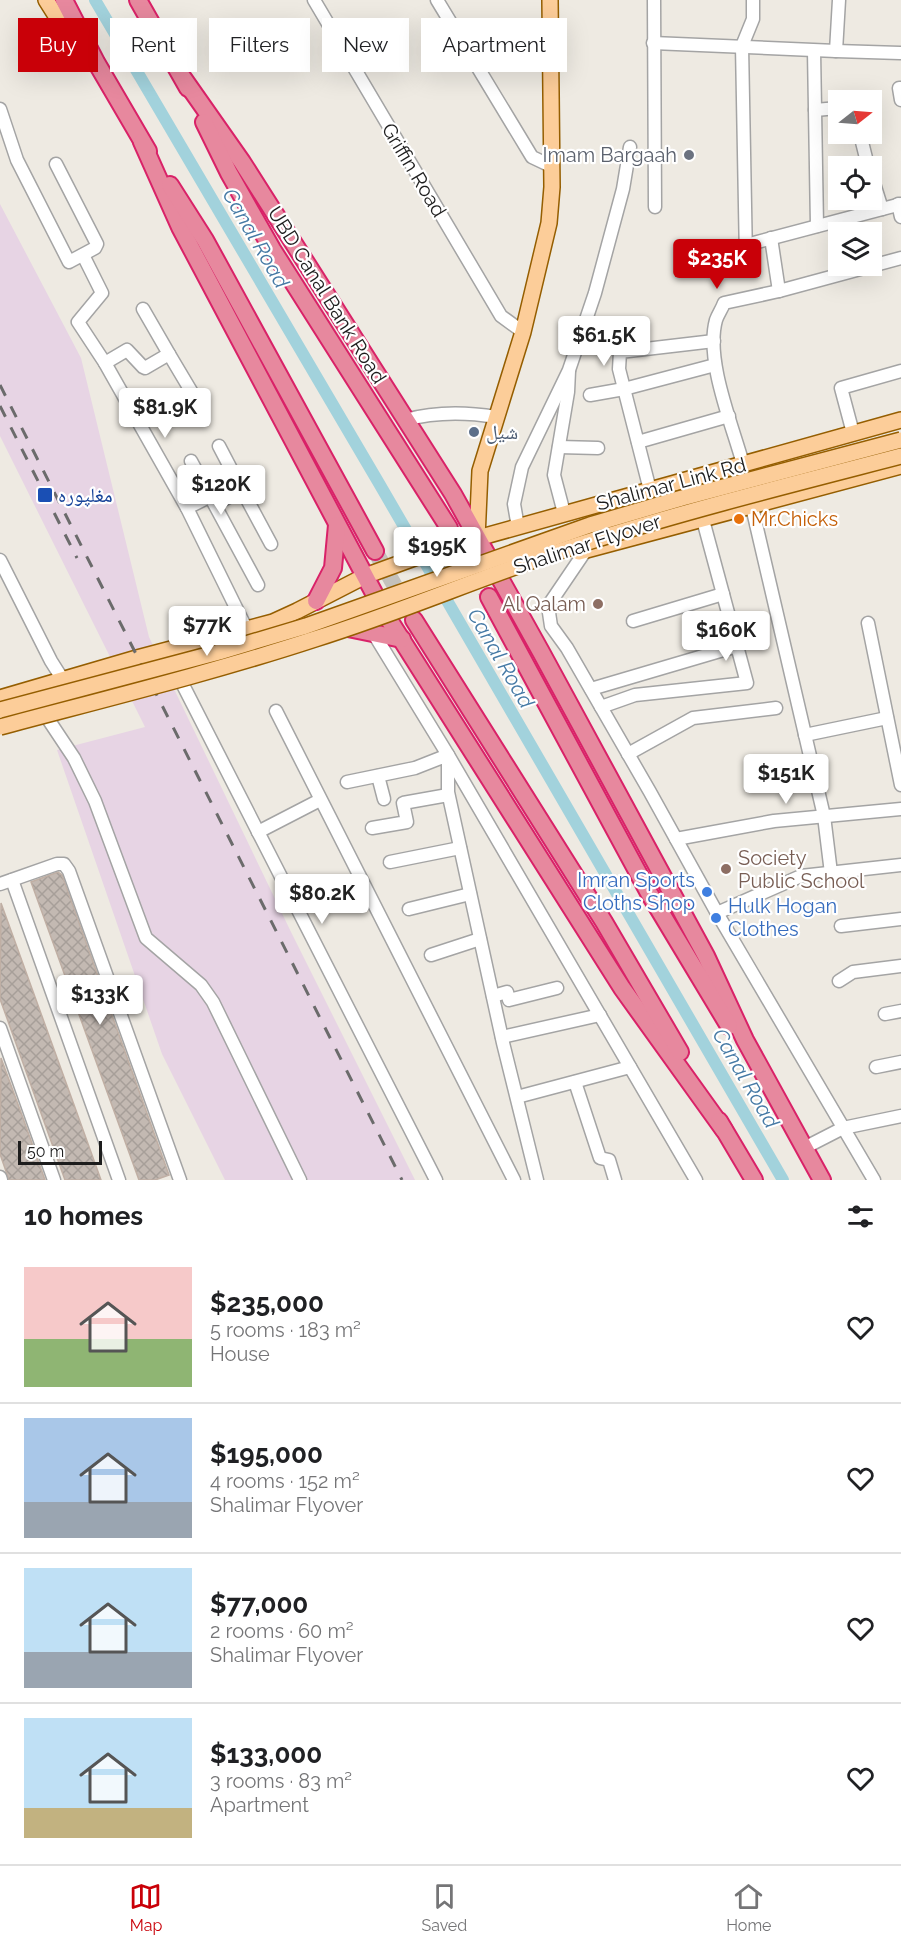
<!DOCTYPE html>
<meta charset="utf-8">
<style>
:root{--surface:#fff;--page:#f2f2f2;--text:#202124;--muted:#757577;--line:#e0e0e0;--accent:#c90008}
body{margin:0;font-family:Raleway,"Noto Naskh Arabic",sans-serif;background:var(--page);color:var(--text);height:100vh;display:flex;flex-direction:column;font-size:22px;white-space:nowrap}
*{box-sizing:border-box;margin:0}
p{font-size:20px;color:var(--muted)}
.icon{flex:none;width:33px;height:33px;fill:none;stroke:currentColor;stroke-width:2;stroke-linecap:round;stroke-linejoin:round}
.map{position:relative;height:1180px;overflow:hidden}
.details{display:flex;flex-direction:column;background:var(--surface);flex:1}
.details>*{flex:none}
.top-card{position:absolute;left:18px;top:18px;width:600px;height:54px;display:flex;gap:12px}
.needle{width:39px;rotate:73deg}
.controls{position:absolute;left:828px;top:90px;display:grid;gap:12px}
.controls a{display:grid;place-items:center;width:54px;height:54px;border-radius:0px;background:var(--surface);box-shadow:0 6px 24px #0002;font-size:30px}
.scale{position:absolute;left:18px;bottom:15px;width:84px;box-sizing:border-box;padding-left:6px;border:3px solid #1d1d1d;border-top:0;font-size:16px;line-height:21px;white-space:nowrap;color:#1d1d1d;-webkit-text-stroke:4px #fff;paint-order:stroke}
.price{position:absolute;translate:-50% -51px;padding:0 14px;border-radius:6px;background:#fff;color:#222;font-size:20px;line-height:39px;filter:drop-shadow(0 2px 3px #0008)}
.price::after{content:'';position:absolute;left:50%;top:36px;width:18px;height:14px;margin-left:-9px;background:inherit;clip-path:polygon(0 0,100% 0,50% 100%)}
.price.active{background:var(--accent);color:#fff}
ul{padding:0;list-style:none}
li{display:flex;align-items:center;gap:18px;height:150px;padding:0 24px}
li+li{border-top:2px solid var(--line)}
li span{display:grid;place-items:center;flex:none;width:168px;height:120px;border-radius:0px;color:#555}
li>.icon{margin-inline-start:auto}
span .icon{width:72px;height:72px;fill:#fffc;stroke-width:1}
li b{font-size:26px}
h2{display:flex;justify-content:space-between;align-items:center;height:72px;padding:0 24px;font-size:26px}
.pill{padding:0 21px;border-radius:0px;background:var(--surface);box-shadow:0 6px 24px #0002;font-size:21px;line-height:54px}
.pill.active{background:var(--accent);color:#fff}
.menu{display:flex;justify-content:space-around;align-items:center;height:84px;border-top:2px solid var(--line);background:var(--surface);font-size:16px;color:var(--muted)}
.menu a{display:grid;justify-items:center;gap:3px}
.menu .active{color:var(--accent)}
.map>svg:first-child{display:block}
</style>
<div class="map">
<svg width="901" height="1180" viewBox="0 0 901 1180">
<defs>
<pattern id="building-cross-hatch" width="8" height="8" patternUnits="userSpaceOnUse" patternTransform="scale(1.5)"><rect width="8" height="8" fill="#c3b9b2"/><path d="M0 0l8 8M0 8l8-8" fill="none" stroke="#a79f99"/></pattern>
</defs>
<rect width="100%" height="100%" fill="#eeeae2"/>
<polygon fill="#e7d4e4" points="0,204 81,358 149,637 291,932 415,1180 225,1180 162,1054 57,750 145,727 0,436"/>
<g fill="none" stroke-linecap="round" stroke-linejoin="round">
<polyline stroke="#a2d2dc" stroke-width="12" points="95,0 380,485 783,1180"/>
</g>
<g fill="url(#building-cross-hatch)" stroke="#c0afa4" stroke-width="1.5">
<polygon points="58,872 62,875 169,1175 155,1180 139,1180 31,882"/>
<polygon points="1,903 73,1102 101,1180 65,1180 4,1010 0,999"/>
<polygon points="1,1058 23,1118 45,1180 9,1180 0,1154"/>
</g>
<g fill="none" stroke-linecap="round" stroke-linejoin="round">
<g stroke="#c4c1bb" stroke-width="16" stroke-dasharray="16 8" stroke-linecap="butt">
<polyline points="449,528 489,597"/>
<polyline points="375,551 405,604"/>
</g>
<g stroke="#a4a4a4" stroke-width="15">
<g id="minor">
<polyline points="314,0 501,316 523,332"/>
<polyline points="437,0 532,157 551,166"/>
<polyline points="654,0 655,207"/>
<polyline points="653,43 836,51 839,0"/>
<polyline points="814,51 817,226"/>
<polyline points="836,51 900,53"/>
<polyline points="901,88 899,88 901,100"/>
<polyline points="0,109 17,160 69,262 95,248 97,244 56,164"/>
<polyline points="815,110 838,108"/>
<polyline points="860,134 868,166"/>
<polyline points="872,177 882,209"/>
<polyline points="898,204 901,217"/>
<polyline points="771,238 779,291"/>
<polyline points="746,245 901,204"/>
<polyline points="83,255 102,293 78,322 105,363"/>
<polyline points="746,259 742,46 753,19 753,0"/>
<polyline points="143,309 169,354 145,368 143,367 127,350 105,363 187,508 247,630"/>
<polyline points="169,354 194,396"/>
<polyline points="590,395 624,389 715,365"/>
<path d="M405,420C434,412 466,412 496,417"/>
<polyline points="853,433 841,388 901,371"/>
<polyline points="638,442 729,416"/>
<polyline points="219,446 242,490 254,484"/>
<polyline points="559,447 598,448"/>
<polyline points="191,461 258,585"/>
<path d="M743,464C732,424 705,360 716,320C718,314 722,309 724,303L779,291L901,258"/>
<polyline points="650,490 619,369 620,352 714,341"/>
<polyline points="752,507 824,816 831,873"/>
<polyline points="187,508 207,498 221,501 242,490 271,544"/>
<polyline points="564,513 554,475 568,392 569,371"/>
<polyline points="518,527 514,504 522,467 569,370 595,293 623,189 630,147"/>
<polyline points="586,550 548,606 551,626 567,648 650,792 717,913 874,1180"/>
<polyline points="0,560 51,661 63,680"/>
<polyline points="633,621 723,594"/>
<polyline points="868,623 901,785"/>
<polyline points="374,634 448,755 696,1180"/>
<polyline points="182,683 436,1180"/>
<polyline points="591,689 737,646"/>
<polyline points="601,707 635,695 747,683 703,520"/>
<polyline points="276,711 514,1180"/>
<polyline points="48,719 74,758 95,801 146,938 201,985 213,1002 300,1180"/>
<polyline points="805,735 887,718"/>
<polyline points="628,754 693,718 776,708"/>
<polyline points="378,776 384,799"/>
<polyline points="347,782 415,768 448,755 448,792 503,1043 537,1180"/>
<polyline points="372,828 407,822 403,803 448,795"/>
<polyline points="258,832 320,800"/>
<polyline points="676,839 774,821 901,809"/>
<polyline points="390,862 460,848"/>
<polyline points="12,880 119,1180"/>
<polyline points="0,884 57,864 64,864 69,871 180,1180"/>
<polyline points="409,909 470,894"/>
<polyline points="717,913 801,876 901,865"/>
<polyline points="841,926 901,919"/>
<polyline points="431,955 480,939"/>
<polyline points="839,981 853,972 901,966"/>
<polyline points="493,996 507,992 509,1000 557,988"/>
<polyline points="885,1014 901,1011"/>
<polyline points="0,1028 54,1180"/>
<polyline points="502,1037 600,1015"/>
<polyline points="876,1067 901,1062"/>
<polyline points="575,1082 600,1158 609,1160 615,1180"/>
<polyline points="517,1097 630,1067"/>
<polyline points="804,1148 843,1128 901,1116"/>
<polyline points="0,1177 1,1180"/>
</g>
</g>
<g stroke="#955e00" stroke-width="18">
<g id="major">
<polyline points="46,0 58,19 86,51"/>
<polyline points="477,538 480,471 523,332 549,223 552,187 550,0"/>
<polyline points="579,552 901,466"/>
<polyline points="0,698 137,658 273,622 297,611 365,576 442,548 901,420"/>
</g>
</g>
<g stroke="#d92268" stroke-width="20">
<g id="highway">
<polyline points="64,0 96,62 148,151"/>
<polyline points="138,0 188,88"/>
<polyline points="183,78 242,162 453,494 541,652 706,956 745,1040 822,1180"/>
<polyline points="204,122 229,173 272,249 449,528"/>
<polyline points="142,142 180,227 384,612 622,988 724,1130"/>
<polyline points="170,185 205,240 375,551"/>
<polyline points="489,597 649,893 729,1026"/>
<polyline points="316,601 333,568 337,525"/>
<polyline points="414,620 604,922 680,1052"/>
<polyline points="343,627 402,639"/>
<polyline points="719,1121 754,1180"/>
</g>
</g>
<use href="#minor" stroke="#fff" stroke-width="12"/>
<use href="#major" stroke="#fccd99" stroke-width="15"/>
<use href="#highway" stroke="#e7889e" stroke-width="16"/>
<g stroke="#6b6b6b" stroke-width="3" stroke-dasharray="12 12" stroke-linecap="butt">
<polyline points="0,385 402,1180"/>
<polyline points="0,406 77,558"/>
</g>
<g stroke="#955e00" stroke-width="18" stroke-linecap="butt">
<g id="major-bridge">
<polyline points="0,710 219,652 306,626 590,525 682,498 901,440"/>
<path d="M0,727C105,699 211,673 315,639C408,610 497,570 591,541C693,509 797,483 901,456"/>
</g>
</g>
<use href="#major-bridge" stroke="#fccd99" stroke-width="15"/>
</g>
<circle fill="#6b7280" stroke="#fff" stroke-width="2" cx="689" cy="155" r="6"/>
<circle fill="#5c6f8a" stroke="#fff" stroke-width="2" cx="474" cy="432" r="6"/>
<rect fill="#1a4fb4" stroke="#fff" stroke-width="2" x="37" y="487" width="16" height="16" rx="3"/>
<circle fill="#e8710a" stroke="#fff" stroke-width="2" cx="739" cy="519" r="6"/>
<g fill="#8d6e63" stroke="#fff" stroke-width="2">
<circle cx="598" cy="604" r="6"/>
<circle cx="726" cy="869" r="6"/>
</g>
<g fill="#3f7fe0" stroke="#fff" stroke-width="2">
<circle cx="707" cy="892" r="6"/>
<circle cx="716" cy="918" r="6"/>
</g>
<g text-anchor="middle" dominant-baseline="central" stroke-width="4.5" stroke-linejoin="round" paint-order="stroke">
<g font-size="20" fill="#5b616d" stroke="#fff" text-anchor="end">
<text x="677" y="155">Imam Bargaah</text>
</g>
<g font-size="20" fill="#1d1d1d" stroke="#fff">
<text transform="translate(414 170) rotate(59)">Griffin Road</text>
<text transform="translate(327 295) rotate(58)">UBD Canal Bank Road</text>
<text transform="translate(671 484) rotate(-15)">Shalimar Link Rd</text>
<text transform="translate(587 544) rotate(-18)">Shalimar Flyover</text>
</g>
<g font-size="20" fill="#4e5e75" stroke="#fff" text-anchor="start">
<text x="486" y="432">شیل</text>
</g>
<g font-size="20" fill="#164399" stroke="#fff" text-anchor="start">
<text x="58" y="495">مغلپورہ</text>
</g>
<g font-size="20" fill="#c56008" stroke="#fff" text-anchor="start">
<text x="751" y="519">Mr.Chicks</text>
</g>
<g font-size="20" fill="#785e54" stroke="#fff" text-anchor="end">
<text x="586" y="604">Al Qalam</text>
<text x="738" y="858" text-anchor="start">Society<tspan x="738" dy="23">Public School</tspan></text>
</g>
<g font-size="20" fill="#366cbe" stroke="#fff" text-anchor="end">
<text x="695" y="880">Imran Sports<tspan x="695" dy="23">Cloths Shop</tspan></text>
<text x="728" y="906" text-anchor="start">Hulk Hogan<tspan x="728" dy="23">Clothes</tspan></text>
</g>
<g font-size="21" font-style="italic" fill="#467aa5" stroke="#fff">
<text transform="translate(256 238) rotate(60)">Canal Road</text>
<text transform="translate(501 658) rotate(60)">Canal Road</text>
<text transform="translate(746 1078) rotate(60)">Canal Road</text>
</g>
</g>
</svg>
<div class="controls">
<a><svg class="needle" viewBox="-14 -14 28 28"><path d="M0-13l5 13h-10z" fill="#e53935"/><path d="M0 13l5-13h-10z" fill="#757577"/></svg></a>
<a><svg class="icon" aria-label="locate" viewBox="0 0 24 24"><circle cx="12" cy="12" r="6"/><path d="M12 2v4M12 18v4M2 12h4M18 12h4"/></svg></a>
<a><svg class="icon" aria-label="layers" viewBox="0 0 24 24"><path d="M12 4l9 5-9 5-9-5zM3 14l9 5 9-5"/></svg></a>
</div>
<div class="scale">50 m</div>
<b class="price active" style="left:717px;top:290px">$235K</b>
<b class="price" style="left:604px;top:367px">$61.5K</b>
<b class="price" style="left:165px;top:439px">$81.9K</b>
<b class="price" style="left:221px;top:516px">$120K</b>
<b class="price" style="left:437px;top:578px">$195K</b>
<b class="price" style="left:207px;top:657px">$77K</b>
<b class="price" style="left:726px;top:662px">$160K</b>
<b class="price" style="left:786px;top:805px">$151K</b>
<b class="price" style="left:322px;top:925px">$80.2K</b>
<b class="price" style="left:100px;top:1026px">$133K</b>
<div class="top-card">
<a class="pill active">Buy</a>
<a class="pill">Rent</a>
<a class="pill">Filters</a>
<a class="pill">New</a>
<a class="pill">Apartment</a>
</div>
</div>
<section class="details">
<h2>10 homes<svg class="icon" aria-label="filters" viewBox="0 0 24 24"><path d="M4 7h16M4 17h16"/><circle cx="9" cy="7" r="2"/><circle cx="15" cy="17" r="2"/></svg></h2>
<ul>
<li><span style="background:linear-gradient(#f6c9c9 60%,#8fb573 0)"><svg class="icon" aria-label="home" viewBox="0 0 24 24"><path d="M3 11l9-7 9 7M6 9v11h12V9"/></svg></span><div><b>$235,000</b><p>5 rooms · 183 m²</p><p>House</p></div><svg class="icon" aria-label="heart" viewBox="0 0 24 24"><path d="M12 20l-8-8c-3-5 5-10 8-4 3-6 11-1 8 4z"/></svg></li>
<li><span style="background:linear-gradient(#a9c7e8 70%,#9aa5b1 0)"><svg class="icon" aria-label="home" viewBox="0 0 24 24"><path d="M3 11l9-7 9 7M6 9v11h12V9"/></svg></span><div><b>$195,000</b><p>4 rooms · 152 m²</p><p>Shalimar Flyover</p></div><svg class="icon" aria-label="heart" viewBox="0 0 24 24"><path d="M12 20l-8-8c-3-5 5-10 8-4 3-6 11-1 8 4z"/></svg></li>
<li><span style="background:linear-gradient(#bfe0f5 70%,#9aa5b1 0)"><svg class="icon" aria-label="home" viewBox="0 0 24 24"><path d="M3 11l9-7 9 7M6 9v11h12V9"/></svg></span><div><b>$77,000</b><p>2 rooms · 60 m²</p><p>Shalimar Flyover</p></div><svg class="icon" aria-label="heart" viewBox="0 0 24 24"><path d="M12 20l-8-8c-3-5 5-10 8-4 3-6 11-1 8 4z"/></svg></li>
<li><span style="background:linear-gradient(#bfe0f5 75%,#c2b280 0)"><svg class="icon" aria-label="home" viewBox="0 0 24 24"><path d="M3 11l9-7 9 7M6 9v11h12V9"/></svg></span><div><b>$133,000</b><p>3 rooms · 83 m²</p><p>Apartment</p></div><svg class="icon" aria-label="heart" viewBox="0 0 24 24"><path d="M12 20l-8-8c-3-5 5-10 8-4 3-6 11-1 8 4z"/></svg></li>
</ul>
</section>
<nav class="menu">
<a class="active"><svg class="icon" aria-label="map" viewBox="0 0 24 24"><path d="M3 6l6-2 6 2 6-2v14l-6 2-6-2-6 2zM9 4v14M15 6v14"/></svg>Map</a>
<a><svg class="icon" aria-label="saved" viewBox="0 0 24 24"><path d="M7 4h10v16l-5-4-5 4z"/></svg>Saved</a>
<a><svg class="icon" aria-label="home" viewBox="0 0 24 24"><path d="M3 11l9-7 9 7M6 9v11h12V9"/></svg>Home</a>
</nav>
